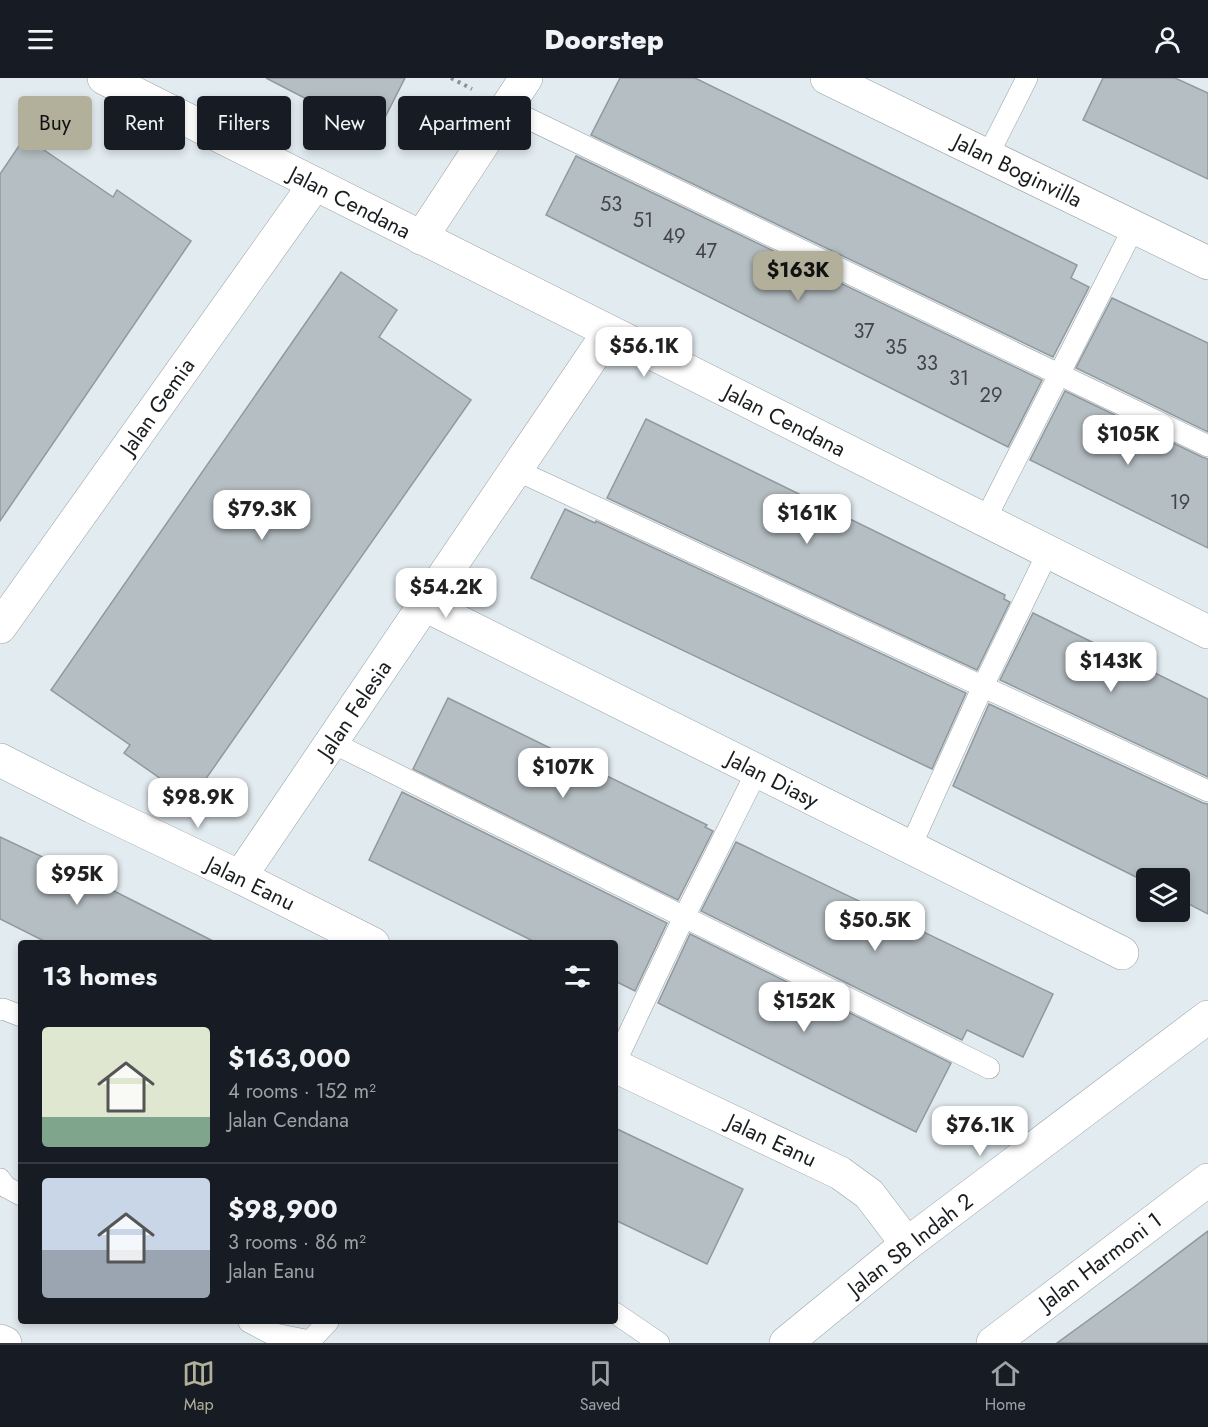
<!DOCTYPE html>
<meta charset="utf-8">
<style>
:root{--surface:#171b24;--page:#242831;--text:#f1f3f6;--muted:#9ea1a6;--line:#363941;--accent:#b2b09a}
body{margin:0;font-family:Jost,sans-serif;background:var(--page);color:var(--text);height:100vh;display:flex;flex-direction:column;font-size:22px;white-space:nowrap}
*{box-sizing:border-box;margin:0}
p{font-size:20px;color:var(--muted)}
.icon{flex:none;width:33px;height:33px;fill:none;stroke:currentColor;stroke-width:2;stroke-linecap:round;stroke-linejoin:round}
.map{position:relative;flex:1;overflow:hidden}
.side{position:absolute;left:18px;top:862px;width:600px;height:384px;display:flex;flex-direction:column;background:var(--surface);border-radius:6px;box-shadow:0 3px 9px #0003}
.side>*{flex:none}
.top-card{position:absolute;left:18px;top:18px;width:600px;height:54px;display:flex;gap:12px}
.controls{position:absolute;left:1136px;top:790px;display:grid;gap:12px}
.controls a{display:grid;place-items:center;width:54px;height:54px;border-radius:6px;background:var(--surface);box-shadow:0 3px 9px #0003;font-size:30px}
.price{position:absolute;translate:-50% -51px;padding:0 14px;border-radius:12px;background:#fff;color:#222;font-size:20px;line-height:39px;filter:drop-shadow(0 2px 3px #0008)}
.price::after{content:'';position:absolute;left:50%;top:36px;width:18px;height:14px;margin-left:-9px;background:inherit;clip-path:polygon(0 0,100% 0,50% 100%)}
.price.current{background:var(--accent);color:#111}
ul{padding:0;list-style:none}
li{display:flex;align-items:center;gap:18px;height:150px;padding:0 24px}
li+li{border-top:2px solid var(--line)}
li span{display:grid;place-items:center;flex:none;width:168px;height:120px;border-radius:6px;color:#555}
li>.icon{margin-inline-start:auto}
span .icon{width:72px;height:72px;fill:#fffc;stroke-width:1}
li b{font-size:26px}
h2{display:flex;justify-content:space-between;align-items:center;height:72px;padding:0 24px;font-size:26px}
.pill{padding:0 21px;border-radius:6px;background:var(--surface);box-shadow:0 3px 9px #0003;font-size:21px;line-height:54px}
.pill.current{background:var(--accent);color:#111}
header{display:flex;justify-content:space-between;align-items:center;height:78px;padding:0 24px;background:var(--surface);font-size:27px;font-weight:800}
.menu{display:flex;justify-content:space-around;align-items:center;height:84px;border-top:2px solid var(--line);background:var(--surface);font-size:16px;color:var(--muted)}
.menu a{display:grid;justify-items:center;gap:3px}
.menu .current{color:var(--accent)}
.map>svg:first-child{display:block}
</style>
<header><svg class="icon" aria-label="menu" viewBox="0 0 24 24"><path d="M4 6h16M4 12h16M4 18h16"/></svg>Doorstep<svg class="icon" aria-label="person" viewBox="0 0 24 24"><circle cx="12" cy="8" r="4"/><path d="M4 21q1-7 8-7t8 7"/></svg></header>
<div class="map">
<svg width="1208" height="1265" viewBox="0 0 1208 1265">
<rect width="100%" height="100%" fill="#e2ebf0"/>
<g fill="#b5bec3" stroke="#91999e" stroke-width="1.5">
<polygon points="266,0 405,0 376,57"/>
<polygon points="620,0 695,0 1077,187 1071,200 1089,209 1053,279 591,57"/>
<polygon points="1103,0 1175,0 1208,15 1208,101 1083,42"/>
<polygon points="25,59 113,119 117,112 191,163 0,443 0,96"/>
<polygon points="576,78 1042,302 1008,369 546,137"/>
<polygon points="341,194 397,232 379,259 471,322 191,722 124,675 130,667 51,612"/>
<polygon points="1112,220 1208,265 1208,354 1076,290"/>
<polygon points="1065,313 1202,379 1208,381 1208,470 1030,382"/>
<polygon points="646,341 1005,517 1004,521 1010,524 977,592 607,420"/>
<polygon points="565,431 595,445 596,443 966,615 932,691 531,500"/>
<polygon points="1033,535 1208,621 1208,699 1000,602"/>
<polygon points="448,620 707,747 705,749 713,753 678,822 413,691"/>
<polygon points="989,626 1203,725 1208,726 1208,836 1179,821 1179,801 1146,801 1146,804 953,708"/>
<polygon points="402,714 667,845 635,913 615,903 615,866 539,866 369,782"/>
<polygon points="0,759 104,808 219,866 50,866 0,841"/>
<polygon points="736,764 1053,916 1023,979 967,952 962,962 701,833"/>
<polygon points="690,856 951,985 916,1054 658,925"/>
<polygon points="615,1050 743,1111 707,1186 615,1142"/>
<polygon points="1208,1153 1208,1265 1057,1265 1134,1209"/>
</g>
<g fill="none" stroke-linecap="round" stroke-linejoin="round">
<g stroke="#979fa4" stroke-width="22">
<g id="service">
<polyline points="506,30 1208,368"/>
<polyline points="988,77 1027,0"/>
<polyline points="516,392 1208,713"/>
<polyline points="985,442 1134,149"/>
<polyline points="331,664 989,990"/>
<polyline points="910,770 983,608 1048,474"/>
<polyline points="0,932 3,931 21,938"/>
<polyline points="615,985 684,839 757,693"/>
<polyline points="0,1101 6,1109 21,1117"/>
<polyline points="615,1235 659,1265"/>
<polyline points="249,1244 270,1255 310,1263 328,1244"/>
</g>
</g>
<g stroke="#979fa4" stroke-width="34">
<g id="minor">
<polyline points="104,0 1208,554"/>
<polyline points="827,0 1208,185"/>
<polyline points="421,160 526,0"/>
<polyline points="425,527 1122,875"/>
<polyline points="0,549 315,106"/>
<polyline points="0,682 93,729 240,799 373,866"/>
<polyline points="240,799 609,254"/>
<polyline points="615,988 840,1095 869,1116 907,1166"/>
<polyline points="0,1263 5,1265"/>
<polyline points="993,1265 1208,1102"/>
</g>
</g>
<g stroke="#979fa4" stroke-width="34">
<polyline id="tertiary" points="786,1265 907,1166 1208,939"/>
</g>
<polyline stroke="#8c9296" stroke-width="4" stroke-dasharray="3 4.5" stroke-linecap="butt" points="451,0 472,11"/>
<use href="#service" stroke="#fff" stroke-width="21"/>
<use href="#minor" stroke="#fff" stroke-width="33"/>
<use href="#tertiary" stroke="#fff" stroke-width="33"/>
</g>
<g text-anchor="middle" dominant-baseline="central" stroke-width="4.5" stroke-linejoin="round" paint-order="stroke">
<g font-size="20" fill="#414548">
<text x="611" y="126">53</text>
<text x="643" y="142">51</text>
<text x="674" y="158">49</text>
<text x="706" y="173">47</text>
<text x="864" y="253">37</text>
<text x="896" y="269">35</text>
<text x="927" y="285">33</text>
<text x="959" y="300">31</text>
<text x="991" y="317">29</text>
<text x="1180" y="424">19</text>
</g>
<g font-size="22" fill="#1a1d1f" stroke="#fff">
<text transform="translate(1018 92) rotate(26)">Jalan Boginvilla</text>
<text transform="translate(350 124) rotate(27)">Jalan Cendana</text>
<text transform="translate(157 328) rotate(-55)">Jalan Gemia</text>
<text transform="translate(785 342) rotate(27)">Jalan Cendana</text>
<text transform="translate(354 631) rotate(-56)">Jalan Felesia</text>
<text transform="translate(773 701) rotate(27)">Jalan Diasy</text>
<text transform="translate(251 805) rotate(26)">Jalan Eanu</text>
<text transform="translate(772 1062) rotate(25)">Jalan Eanu</text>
<text transform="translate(910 1166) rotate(-38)">Jalan SB Indah 2</text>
<text transform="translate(1100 1183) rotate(-37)">Jalan Harmoni 1</text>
</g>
</g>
</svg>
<div class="controls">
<a><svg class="icon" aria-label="layers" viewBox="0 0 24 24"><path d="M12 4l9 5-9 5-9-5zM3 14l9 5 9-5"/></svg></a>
</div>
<b class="price current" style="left:798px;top:224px">$163K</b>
<b class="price" style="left:644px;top:300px">$56.1K</b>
<b class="price" style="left:1128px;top:388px">$105K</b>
<b class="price" style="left:262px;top:463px">$79.3K</b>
<b class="price" style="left:807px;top:467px">$161K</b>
<b class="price" style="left:446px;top:541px">$54.2K</b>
<b class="price" style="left:1111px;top:615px">$143K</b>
<b class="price" style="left:563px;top:721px">$107K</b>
<b class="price" style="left:198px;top:751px">$98.9K</b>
<b class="price" style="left:77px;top:828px">$95K</b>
<b class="price" style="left:875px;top:874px">$50.5K</b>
<b class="price" style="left:804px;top:955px">$152K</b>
<b class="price" style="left:980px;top:1079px">$76.1K</b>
<div class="top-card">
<a class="pill current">Buy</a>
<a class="pill">Rent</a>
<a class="pill">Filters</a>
<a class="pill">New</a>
<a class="pill">Apartment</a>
</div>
<section class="side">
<h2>13 homes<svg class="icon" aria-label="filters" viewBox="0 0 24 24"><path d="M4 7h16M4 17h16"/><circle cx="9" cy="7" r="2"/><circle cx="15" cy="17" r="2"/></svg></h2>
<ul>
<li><span style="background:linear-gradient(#dfe7d0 75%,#7fa58c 0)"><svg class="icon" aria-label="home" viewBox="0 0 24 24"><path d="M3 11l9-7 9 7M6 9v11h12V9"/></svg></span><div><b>$163,000</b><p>4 rooms · 152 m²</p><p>Jalan Cendana</p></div></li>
<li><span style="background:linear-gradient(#c9d6e8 60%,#9aa5b1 0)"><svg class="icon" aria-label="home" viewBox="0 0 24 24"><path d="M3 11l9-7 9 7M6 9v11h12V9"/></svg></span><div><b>$98,900</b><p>3 rooms · 86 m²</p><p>Jalan Eanu</p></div></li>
</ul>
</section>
</div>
<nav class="menu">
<a class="current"><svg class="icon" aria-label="map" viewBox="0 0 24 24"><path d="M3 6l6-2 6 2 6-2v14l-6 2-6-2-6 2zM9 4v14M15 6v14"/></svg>Map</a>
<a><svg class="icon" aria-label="saved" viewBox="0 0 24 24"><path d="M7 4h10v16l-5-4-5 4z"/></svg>Saved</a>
<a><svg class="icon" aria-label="home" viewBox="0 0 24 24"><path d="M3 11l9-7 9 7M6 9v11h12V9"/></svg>Home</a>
</nav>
